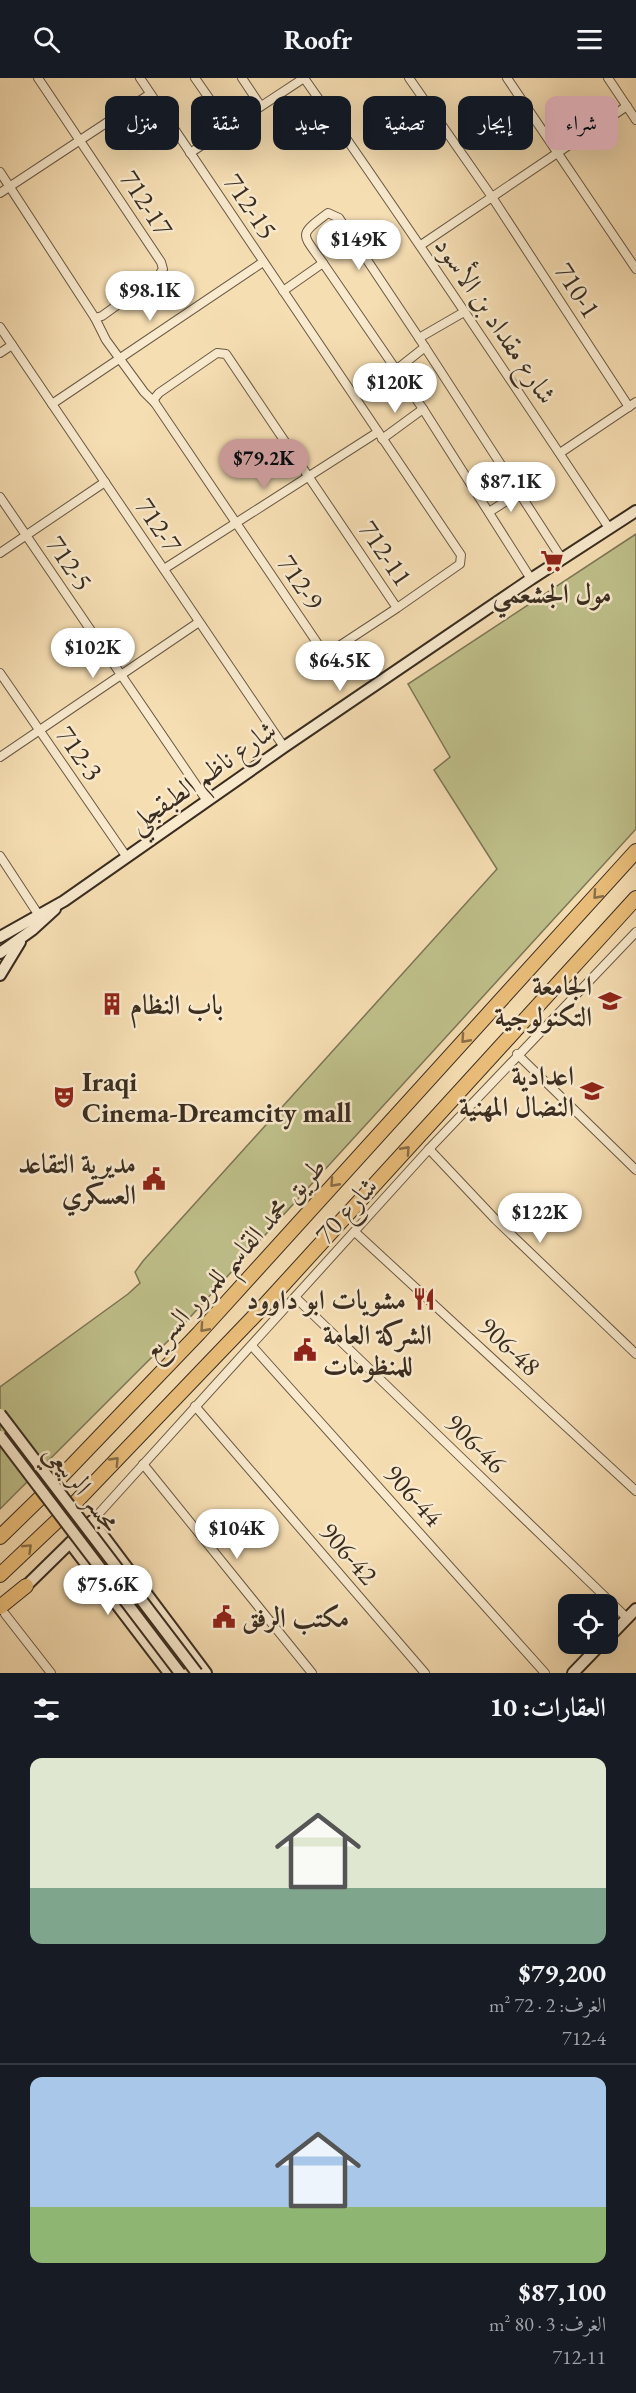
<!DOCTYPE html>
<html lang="ar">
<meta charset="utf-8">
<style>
:root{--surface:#171b24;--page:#20242c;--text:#f1f3f6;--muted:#9ea1a6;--line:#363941;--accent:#c59692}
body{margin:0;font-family:"EB Garamond",Amiri,serif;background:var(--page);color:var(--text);direction:rtl;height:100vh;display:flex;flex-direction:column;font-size:22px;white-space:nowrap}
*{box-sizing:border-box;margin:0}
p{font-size:20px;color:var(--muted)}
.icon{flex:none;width:33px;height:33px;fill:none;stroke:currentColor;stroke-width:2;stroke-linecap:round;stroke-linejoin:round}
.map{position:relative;height:1595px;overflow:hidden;direction:ltr}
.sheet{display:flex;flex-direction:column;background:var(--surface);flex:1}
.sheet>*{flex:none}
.hud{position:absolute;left:18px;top:18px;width:600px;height:54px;direction:rtl;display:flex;gap:12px}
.tools{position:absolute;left:558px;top:1516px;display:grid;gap:12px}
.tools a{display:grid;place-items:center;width:60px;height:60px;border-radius:12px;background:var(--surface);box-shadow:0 6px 24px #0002;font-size:30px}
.price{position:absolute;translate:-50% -51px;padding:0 14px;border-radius:21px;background:#fff;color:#222;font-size:20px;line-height:39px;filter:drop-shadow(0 2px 3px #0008)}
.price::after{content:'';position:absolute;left:50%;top:36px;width:18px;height:14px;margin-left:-9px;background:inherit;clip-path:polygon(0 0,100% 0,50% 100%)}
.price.active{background:var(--accent);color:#111}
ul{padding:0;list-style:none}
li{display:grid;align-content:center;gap:12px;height:318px;padding:0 30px}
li+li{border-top:2px solid var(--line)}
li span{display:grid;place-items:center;height:186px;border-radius:12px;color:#555}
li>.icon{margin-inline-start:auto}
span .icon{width:108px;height:108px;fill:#fffc;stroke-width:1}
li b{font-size:26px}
h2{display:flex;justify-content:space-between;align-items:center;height:72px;padding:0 30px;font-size:26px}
.pill{padding:0 21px;border-radius:12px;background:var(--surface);box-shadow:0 6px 24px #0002;font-size:21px;line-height:54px}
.pill.active{background:var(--accent);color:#111}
header{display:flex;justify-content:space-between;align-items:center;height:78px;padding:0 30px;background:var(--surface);font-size:27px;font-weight:700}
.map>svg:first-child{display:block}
</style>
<header><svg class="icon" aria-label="menu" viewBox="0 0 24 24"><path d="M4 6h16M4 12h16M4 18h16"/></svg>Roofr<svg class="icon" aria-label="search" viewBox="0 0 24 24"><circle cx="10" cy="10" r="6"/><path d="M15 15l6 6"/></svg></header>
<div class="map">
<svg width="636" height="1595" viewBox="0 0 636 1595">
<rect width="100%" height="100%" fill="#f6deb3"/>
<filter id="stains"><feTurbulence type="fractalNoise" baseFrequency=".00333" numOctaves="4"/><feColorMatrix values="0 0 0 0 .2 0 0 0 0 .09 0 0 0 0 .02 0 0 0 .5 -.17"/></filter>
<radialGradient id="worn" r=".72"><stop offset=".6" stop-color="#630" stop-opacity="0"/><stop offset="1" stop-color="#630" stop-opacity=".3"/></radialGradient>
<polygon fill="#bfc08b" stroke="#7c7656" stroke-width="1.5" points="636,456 636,751 172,1259 0,1431 0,1309 128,1216 140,1205 135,1194 143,1183 497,791 434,692 450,679 408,606"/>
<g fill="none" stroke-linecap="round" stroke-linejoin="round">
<g stroke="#695945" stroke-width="10">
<g id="street">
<polyline points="140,0 461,477 460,486 397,530 226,276 217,275 159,315 154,321 155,325 322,572 330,574 397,530"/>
<polyline points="195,0 229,49"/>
<polyline points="242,0 260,27"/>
<polyline points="409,0 492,119 629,329"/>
<polyline points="507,0 636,191"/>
<polyline points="608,0 636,42"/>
<path d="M190,75L304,0C408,148 509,299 609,450"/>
<polyline points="0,94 95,240 102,238 159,197 163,191 161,184 38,0"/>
<polyline points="0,115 150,16"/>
<polyline points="421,167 627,28"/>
<path d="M323,185C302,155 297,158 328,135L339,140L419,260L562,481"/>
<polyline points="283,213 323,185 423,331 531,501"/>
<polyline points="95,240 106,262 144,314 155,325"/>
<polyline points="0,249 284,669"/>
<polyline points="419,260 464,234"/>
<polyline points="0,275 12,267"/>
<polyline points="396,292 425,269"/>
<polyline points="52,326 263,184"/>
<polyline points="382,361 423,331"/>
<polyline points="560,375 636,324"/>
<polyline points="0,419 207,723"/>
<polyline points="489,434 519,415"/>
<polyline points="0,475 105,404"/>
<polyline points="164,491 378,354"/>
<polyline points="0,595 126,778"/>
<polyline points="0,679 199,544"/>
<polyline points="0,778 40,839"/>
<polyline points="517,976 636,1092"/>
<polyline points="429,1071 496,1142 636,1276"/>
<polyline points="355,1154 636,1413"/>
<polyline points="295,1219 627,1540"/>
<polyline points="252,1268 545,1595"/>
<polyline points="195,1328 425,1595"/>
<polyline points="143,1386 312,1595"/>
<polyline points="92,1443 429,1071 636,854"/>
<polyline points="5,1536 51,1595"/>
</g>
</g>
<g stroke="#3a2d20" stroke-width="14">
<g id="secondary">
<polyline points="0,859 64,823 284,669 531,501 636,433"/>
<polyline points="0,875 32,852 55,831"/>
<polyline points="0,897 20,864"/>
<polyline points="88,1447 92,1443 206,1595"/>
<polyline points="70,1465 169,1595"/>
<polyline points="26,1508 74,1461"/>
<polyline points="608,1560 636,1531"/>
<polyline points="573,1595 601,1566"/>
</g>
</g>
<g stroke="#3a2d20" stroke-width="16">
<g id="highway">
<polyline points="57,1403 199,1255 636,773"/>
<polyline points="74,1426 262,1230 636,820"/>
<polyline points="0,1459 40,1420"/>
<polyline points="0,1497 57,1443"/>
<polyline points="0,1529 26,1508"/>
</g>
</g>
<use href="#street" stroke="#f9eace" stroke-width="8"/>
<use href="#secondary" stroke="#f9eace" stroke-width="10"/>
<use href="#highway" stroke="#ebbf7a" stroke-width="14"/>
<g stroke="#3a2d20" stroke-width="14" stroke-linecap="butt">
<g id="secondary-bridge">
<polyline points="0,1336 197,1595"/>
<polyline points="0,1358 180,1595"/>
</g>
</g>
<use href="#secondary-bridge" stroke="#f9eace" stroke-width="10"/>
</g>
<defs><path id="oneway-chevron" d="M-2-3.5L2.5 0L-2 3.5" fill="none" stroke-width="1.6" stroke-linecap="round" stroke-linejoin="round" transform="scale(1.5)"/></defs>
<g stroke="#8a6f48">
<use href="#oneway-chevron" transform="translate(597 817) rotate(132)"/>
<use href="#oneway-chevron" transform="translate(465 961) rotate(132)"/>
<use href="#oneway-chevron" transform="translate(406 1072) rotate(-48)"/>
<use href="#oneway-chevron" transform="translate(334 1105) rotate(132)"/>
<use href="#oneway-chevron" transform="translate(204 1250) rotate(132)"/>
<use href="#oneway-chevron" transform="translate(115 1383) rotate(-46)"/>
<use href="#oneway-chevron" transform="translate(28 1470) rotate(-44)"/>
</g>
<defs>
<g id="supermarket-bare" transform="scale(1.8)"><path d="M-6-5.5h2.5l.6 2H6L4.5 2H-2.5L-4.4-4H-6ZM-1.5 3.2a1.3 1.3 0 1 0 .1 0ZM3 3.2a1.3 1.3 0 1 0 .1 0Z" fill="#8f2418" stroke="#f9eace" stroke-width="2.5" paint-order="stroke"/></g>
<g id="university-bare" transform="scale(1.8)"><path d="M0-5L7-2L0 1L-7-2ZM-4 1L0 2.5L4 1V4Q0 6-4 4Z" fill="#8f2418" stroke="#f9eace" stroke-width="2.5" paint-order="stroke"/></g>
<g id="building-bare" transform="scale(1.8)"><path d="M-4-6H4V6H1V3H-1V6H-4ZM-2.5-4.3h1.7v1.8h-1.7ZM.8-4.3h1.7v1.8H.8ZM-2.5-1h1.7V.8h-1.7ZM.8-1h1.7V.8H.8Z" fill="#8f2418" stroke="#f9eace" stroke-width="2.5" paint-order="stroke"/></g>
<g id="school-bare" transform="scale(1.8)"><path d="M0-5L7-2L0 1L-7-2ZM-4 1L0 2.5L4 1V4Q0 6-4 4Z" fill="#8f2418" stroke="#f9eace" stroke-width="2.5" paint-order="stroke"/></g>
<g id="theatre-bare" transform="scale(1.8)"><path d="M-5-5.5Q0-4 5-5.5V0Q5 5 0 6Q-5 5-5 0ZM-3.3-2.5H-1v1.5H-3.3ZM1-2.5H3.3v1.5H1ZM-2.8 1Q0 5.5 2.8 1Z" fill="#8f2418" stroke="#f9eace" stroke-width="2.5" paint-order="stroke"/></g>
<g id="civic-bare" transform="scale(1.8)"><path d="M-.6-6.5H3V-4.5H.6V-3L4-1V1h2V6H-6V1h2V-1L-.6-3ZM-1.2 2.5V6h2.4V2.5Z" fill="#8f2418" stroke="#f9eace" stroke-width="2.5" paint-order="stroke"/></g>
<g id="restaurant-bare" transform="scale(1.8)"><path d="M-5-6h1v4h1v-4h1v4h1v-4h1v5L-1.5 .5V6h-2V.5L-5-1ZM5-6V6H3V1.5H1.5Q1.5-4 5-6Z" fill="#8f2418" stroke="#f9eace" stroke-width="2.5" paint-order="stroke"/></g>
</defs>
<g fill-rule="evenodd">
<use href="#supermarket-bare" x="552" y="483"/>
<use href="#university-bare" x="610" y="923"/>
<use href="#building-bare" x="112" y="926"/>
<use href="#school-bare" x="592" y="1013"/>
<use href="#theatre-bare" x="64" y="1019"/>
<use href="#civic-bare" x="154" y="1101"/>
<use href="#restaurant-bare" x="424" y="1221"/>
<use href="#civic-bare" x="305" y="1272"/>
<use href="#civic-bare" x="224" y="1539"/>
</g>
<g text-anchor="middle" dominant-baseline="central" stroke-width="5" stroke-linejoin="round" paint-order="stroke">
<g font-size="27" fill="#3a2d20" stroke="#f9eace">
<text transform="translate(147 125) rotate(57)">712-17</text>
<text transform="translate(251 128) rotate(56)">712-15</text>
<text transform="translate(578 212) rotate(57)">710-1</text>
<text transform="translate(496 242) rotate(56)">شارع مقداد بن الأسود</text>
<text transform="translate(159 447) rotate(56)">712-7</text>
<text transform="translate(386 475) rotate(56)">712-11</text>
<text transform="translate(70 485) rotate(56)">712-5</text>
<text transform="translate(301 504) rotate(56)">712-9</text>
<text transform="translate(80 675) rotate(55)">712-3</text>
<text transform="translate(202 698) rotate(-35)">شارع ناظم الطبقجلي</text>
<text transform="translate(346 1132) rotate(-48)">شارع 70</text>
<text transform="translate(233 1180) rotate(-48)">طريق محمد القاسم للمرور السريع</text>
<text transform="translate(510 1268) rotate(43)">906-48</text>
<text transform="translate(476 1365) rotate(44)">906-46</text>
<text transform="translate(83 1409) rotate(52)">مجسر الربيعي</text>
<text transform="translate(414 1417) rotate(48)">906-44</text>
<text transform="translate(349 1475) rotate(49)">906-42</text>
</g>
<g font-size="27" font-weight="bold" fill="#3a2d20" stroke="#f9eace" text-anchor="end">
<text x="552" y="515" text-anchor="middle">مول الجشعمي</text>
<text x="592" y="907">الجامعة<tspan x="592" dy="31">التكنولوجية</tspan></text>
<text x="130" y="926" text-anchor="start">باب النظام</text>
<text x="574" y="997">اعدادية<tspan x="574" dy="31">النضال المهنية</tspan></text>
<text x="82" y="1003" text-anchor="start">Iraqi<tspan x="82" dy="31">Cinema-Dreamcity mall</tspan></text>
<text x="136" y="1085">مديرية التقاعد<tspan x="136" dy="31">العسكري</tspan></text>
<text x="406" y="1221">مشويات ابو داوود</text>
<text x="323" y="1256" text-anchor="start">الشركة العامة<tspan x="323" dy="31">للمنظومات</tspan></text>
<text x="242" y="1539" text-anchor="start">مكتب الرفق</text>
</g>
</g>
<rect width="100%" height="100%" filter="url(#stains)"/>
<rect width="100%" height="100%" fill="url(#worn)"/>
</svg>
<div class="tools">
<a><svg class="icon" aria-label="locate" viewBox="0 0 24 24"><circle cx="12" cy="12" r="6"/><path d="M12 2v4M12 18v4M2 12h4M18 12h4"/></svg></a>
</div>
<b class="price" style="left:359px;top:193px">$149K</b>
<b class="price" style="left:150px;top:244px">$98.1K</b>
<b class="price" style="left:395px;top:336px">$120K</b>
<b class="price active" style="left:264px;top:412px">$79.2K</b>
<b class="price" style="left:511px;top:435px">$87.1K</b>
<b class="price" style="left:93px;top:601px">$102K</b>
<b class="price" style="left:340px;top:614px">$64.5K</b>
<b class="price" style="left:540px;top:1166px">$122K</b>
<b class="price" style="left:237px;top:1482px">$104K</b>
<b class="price" style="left:108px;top:1538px">$75.6K</b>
<div class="hud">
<a class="pill active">شراء</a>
<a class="pill">إيجار</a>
<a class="pill">تصفية</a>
<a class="pill">جديد</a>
<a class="pill">شقة</a>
<a class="pill">منزل</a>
</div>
</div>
<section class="sheet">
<h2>العقارات: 10<svg class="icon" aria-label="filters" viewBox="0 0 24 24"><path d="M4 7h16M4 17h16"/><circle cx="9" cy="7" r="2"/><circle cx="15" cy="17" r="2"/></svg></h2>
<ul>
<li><span style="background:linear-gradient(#dfe7d0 70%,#7fa58c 0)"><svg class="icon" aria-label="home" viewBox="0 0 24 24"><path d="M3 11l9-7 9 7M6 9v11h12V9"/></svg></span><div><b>$79,200</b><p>الغرف: 2 · 72 m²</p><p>712-4</p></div></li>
<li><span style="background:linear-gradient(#a9c7e8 70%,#8fb573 0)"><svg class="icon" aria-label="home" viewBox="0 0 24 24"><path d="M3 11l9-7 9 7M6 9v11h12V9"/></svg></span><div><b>$87,100</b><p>الغرف: 3 · 80 m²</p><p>712-11</p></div></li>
</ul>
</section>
